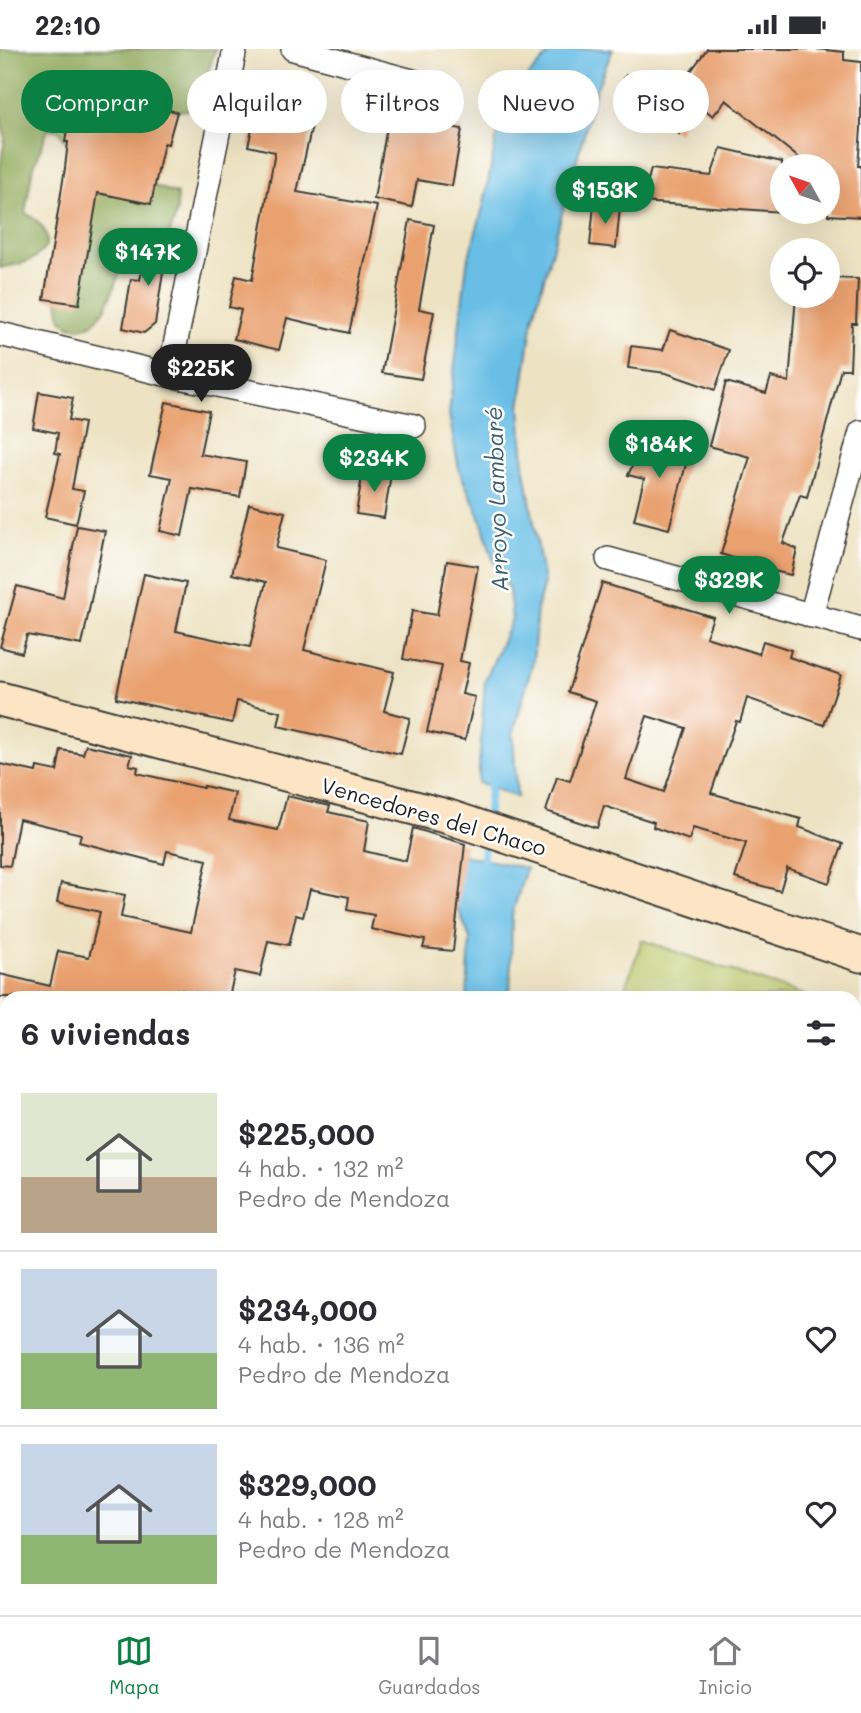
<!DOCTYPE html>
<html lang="es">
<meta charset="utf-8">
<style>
:root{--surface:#fff;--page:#f7f7f7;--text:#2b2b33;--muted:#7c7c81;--line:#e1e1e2;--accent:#0b8043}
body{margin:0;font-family:Mali,sans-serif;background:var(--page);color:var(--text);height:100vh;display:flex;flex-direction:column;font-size:26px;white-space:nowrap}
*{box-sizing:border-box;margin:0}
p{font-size:23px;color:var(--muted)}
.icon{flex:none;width:38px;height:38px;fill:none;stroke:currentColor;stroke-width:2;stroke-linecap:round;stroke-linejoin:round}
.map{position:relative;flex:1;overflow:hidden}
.panel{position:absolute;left:0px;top:942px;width:861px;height:625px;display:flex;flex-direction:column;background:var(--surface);border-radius:21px 21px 0 0;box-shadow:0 7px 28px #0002}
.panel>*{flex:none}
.top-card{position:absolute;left:21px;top:21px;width:819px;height:63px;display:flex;gap:14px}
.needle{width:46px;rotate:310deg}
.controls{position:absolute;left:770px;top:105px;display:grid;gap:14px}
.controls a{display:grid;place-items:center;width:70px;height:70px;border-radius:50%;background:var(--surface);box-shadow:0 7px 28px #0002;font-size:35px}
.price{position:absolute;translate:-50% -60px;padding:0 16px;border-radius:24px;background:var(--accent);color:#fff;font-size:23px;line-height:46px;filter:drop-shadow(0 2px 4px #0008)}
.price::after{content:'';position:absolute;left:50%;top:42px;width:21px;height:16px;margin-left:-10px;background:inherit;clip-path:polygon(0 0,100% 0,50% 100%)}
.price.selected{background:#222;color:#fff}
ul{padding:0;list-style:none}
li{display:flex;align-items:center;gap:21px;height:175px;padding:0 21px}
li+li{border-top:2px solid var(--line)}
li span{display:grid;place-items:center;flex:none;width:196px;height:140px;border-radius:0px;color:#555}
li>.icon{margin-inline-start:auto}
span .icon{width:84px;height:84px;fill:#fffc;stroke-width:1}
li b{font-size:30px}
h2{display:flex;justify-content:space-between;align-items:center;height:84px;padding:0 21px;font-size:30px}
.pill{padding:0 24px;border-radius:32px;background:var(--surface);box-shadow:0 7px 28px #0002;font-size:24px;line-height:63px}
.pill.selected{background:var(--accent);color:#fff}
.status{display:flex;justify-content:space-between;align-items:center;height:49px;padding:0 35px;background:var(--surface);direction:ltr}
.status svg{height:19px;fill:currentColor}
.menu{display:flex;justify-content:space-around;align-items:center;height:98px;border-top:2px solid var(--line);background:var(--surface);font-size:19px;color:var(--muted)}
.menu a{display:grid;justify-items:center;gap:4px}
.menu .selected{color:var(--accent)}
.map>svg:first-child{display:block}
</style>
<div class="status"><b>22:10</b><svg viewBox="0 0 49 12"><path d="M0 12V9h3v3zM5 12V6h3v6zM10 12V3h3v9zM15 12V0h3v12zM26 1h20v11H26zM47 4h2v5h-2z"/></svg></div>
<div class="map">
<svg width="861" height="1566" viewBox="0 0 861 1566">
<rect width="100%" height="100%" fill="#fff"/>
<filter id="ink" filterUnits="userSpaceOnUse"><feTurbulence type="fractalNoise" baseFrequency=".0143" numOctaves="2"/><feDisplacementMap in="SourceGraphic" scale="14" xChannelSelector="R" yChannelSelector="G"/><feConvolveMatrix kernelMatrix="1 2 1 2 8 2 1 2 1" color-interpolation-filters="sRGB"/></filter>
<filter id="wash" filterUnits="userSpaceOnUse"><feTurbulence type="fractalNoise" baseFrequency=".00686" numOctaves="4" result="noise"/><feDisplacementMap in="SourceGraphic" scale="28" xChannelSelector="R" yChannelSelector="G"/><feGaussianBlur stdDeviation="1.57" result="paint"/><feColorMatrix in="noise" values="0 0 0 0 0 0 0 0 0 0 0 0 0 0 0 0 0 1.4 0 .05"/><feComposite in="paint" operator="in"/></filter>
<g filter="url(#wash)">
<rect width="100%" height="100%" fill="#ede2c2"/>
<g fill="#bac769" stroke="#6b7242" stroke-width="2">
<polygon points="642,891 809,948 622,948"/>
<polygon points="854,964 861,966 861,1207 854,1205"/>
<polygon points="0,1430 7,1432 7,1559 25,1559 23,1566 0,1563"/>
</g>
<g fill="#93ac5d" stroke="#58643c" stroke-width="2">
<path d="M0,0H216L197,54L189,61L139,66L130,85L76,94L65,92L59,82L48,80L32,123L25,164C41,172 58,191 37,207C27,215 12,216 0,219V120L5,89L0,63Z"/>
<path d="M152,136L177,145C180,167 167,194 153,212L128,214L120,223L106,259L92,276L80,279L69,277L61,269L57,246L100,138Z"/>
</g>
<g fill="#68bee5" stroke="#426d80" stroke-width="2">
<polygon points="553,0 613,0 596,41 533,270 520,358 524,415 544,534 537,559 533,612 513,685 517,748 478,734 485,632 512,570 509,541 492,508 481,470 459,421 449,365 467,214 484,155 496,91 510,48"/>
<polygon points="463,806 526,819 512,866 510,948 467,948 470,889 454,850"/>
<polygon points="420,1559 464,1559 461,1566 418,1566"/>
</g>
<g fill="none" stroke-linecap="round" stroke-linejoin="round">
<g stroke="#68bee5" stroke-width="8">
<polyline points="487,773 491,730"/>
<polyline points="482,818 485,789"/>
</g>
</g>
<g id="blocks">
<g fill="#e9a16f" fill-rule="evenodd">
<polygon points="707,0 816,0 844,3 844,11 861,13 861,80 858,117 861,117 861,168 828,166 828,117 809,117 726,51 713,67 689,48 679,85 620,35 626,26 670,51"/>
<polygon points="261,41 317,54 297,143 377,157 349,284 287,269 279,301 234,290 241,261 229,258 236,227 252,231 275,103 248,97"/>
<polygon points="129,50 177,63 168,95 164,94 151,155 98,144 79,255 44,250 65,119 68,93 65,93 69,69 120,78"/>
<polygon points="389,67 462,80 452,137 417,131 412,158 374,150"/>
<polygon points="721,99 782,113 782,163 642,153 651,120 711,127"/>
<polygon points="594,156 620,158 616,199 590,196"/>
<polygon points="410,171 434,176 419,260 434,263 421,330 382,324"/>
<polygon points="148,190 174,195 170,218 164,217 155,275 144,284 123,279 131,230 140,231"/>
<polygon points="828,229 858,230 856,274 852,274 850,320 841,320 807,448 800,446 783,494 797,500 791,526 735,513 736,510 721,505 750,408 709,397 726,333 766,344 771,328 789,333 796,247 828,247"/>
<polygon points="670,281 729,301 715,341 666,324 628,319 631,297 663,301"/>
<polygon points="39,343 73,349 69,371 84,374 72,440 84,442 76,475 45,468 60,405 55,404 58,384 33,379"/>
<polygon points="166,353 209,362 200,405 246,413 240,448 192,440 182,487 160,482 172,429 150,425"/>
<polygon points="647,386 690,400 669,480 634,471 644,430 628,426"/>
<polygon points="363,421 391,425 384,469 356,465"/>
<polygon points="249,455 285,463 276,499 326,511 304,601 394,623 384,662 410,669 401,705 278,677 281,663 237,652 232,674 116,649 144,525 186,534 176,582 250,598 266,533 232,525"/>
<polygon points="77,477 105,482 82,596 27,586 22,604 0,598 17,537 63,549"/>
<polygon points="447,512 478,517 460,612 469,614 462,645 475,648 465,691 427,683 442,617 403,610 412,562 437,566"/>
<path d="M602,534L713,568L706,588L759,605L763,592L791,601L789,608L841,626L824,676L747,649L740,673L736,672L711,744L801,770L799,778L843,795L829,834L787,819L780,842L735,829L746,794L693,779L689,791L653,778L654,773L604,757L597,779L546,762L557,728L570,732L596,652L568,643ZM647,667L686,679L664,743L626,730Z"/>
<polygon points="86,696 132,706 129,716 138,718 137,724 203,739 204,737 235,744 229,771 278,781 287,747 330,757 328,763 369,772 364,802 406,812 413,779 465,795 453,902 423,899 425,891 371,880 374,866 347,861 349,848 310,840 303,868 296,866 289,896 268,892 260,927 235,922 229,948 217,948 177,940 175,948 0,948 0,925 50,937 58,902 89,908 100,863 57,853 61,834 125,846 121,868 191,883 207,811 167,802 164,815 79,793 81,785 19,770 10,817 0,816 0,715 36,723 37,718 57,722 61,701 83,705"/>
</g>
</g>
</g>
<g filter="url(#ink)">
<use href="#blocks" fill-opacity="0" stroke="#3b3a35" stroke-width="2"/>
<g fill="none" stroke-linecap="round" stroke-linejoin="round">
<g stroke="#3b3a35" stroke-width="16">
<polyline id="lane" points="142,1566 144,1559"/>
</g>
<g stroke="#3b3a35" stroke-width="26">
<g id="street">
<polyline points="293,0 446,41"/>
<polyline points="0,285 169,326 414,377"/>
<polyline points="169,326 235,0"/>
<polyline points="608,510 861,580"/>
<polyline points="811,567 861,383"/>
<polyline points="0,1012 7,1014"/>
<polyline points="0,1318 7,1321"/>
<polyline points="854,1475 861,1477"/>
</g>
</g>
<g stroke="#3b3a35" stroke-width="37">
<polyline id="secondary" points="0,650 449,768 861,906"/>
</g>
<use href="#lane" stroke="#fff" stroke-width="12"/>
<use href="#street" stroke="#fff" stroke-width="23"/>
<use href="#secondary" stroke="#fce5c4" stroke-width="33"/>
</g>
</g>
<g text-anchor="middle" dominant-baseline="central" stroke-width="5" stroke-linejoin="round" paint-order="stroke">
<g font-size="21" fill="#1c1c1c" stroke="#fff">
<text transform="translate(434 767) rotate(16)">Vencedores del Chaco</text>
</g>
<g font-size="23" font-style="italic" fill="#3a5d6c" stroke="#fff">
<text transform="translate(496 450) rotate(-92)">Arroyo Lambaré</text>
</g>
</g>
</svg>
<div class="controls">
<a><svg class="needle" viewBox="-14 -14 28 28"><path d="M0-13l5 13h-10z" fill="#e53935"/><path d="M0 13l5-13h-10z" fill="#7c7c81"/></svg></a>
<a><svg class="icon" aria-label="locate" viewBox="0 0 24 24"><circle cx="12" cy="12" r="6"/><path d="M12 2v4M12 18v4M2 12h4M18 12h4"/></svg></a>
</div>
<b class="price" style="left:605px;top:177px">$153K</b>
<b class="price" style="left:148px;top:239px">$147K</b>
<b class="price selected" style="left:201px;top:355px">$225K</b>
<b class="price" style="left:659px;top:431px">$184K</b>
<b class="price" style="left:374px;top:445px">$234K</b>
<b class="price" style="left:729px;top:567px">$329K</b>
<div class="top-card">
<a class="pill selected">Comprar</a>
<a class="pill">Alquilar</a>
<a class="pill">Filtros</a>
<a class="pill">Nuevo</a>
<a class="pill">Piso</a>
</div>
<section class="panel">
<h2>6 viviendas<svg class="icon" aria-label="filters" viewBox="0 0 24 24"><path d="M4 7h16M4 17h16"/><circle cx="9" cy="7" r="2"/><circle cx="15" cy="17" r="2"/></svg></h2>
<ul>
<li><span style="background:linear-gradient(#dfe7d0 60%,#b9a48a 0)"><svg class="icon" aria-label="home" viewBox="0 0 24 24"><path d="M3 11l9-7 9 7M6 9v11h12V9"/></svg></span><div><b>$225,000</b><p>4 hab. · 132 m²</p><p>Pedro de Mendoza</p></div><svg class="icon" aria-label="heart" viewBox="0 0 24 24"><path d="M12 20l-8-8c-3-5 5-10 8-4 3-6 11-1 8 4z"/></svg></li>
<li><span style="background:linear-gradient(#c9d6e8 60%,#8fb573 0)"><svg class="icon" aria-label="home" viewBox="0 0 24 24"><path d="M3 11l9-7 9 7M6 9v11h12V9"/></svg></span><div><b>$234,000</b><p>4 hab. · 136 m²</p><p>Pedro de Mendoza</p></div><svg class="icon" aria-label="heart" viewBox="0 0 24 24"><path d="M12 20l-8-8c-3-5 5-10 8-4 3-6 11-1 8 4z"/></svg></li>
<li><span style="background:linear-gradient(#c9d6e8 65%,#8fb573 0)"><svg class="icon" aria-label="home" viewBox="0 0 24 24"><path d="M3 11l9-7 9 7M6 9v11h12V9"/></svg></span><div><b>$329,000</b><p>4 hab. · 128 m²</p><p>Pedro de Mendoza</p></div><svg class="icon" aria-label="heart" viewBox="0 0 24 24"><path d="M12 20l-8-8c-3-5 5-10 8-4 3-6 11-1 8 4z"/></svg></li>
</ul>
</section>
</div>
<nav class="menu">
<a class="selected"><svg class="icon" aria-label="map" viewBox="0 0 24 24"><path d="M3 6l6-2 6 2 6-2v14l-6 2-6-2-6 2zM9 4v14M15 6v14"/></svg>Mapa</a>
<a><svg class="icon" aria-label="saved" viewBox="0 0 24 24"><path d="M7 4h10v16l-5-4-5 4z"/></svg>Guardados</a>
<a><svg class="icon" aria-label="home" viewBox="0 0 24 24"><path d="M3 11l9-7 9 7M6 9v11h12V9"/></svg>Inicio</a>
</nav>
